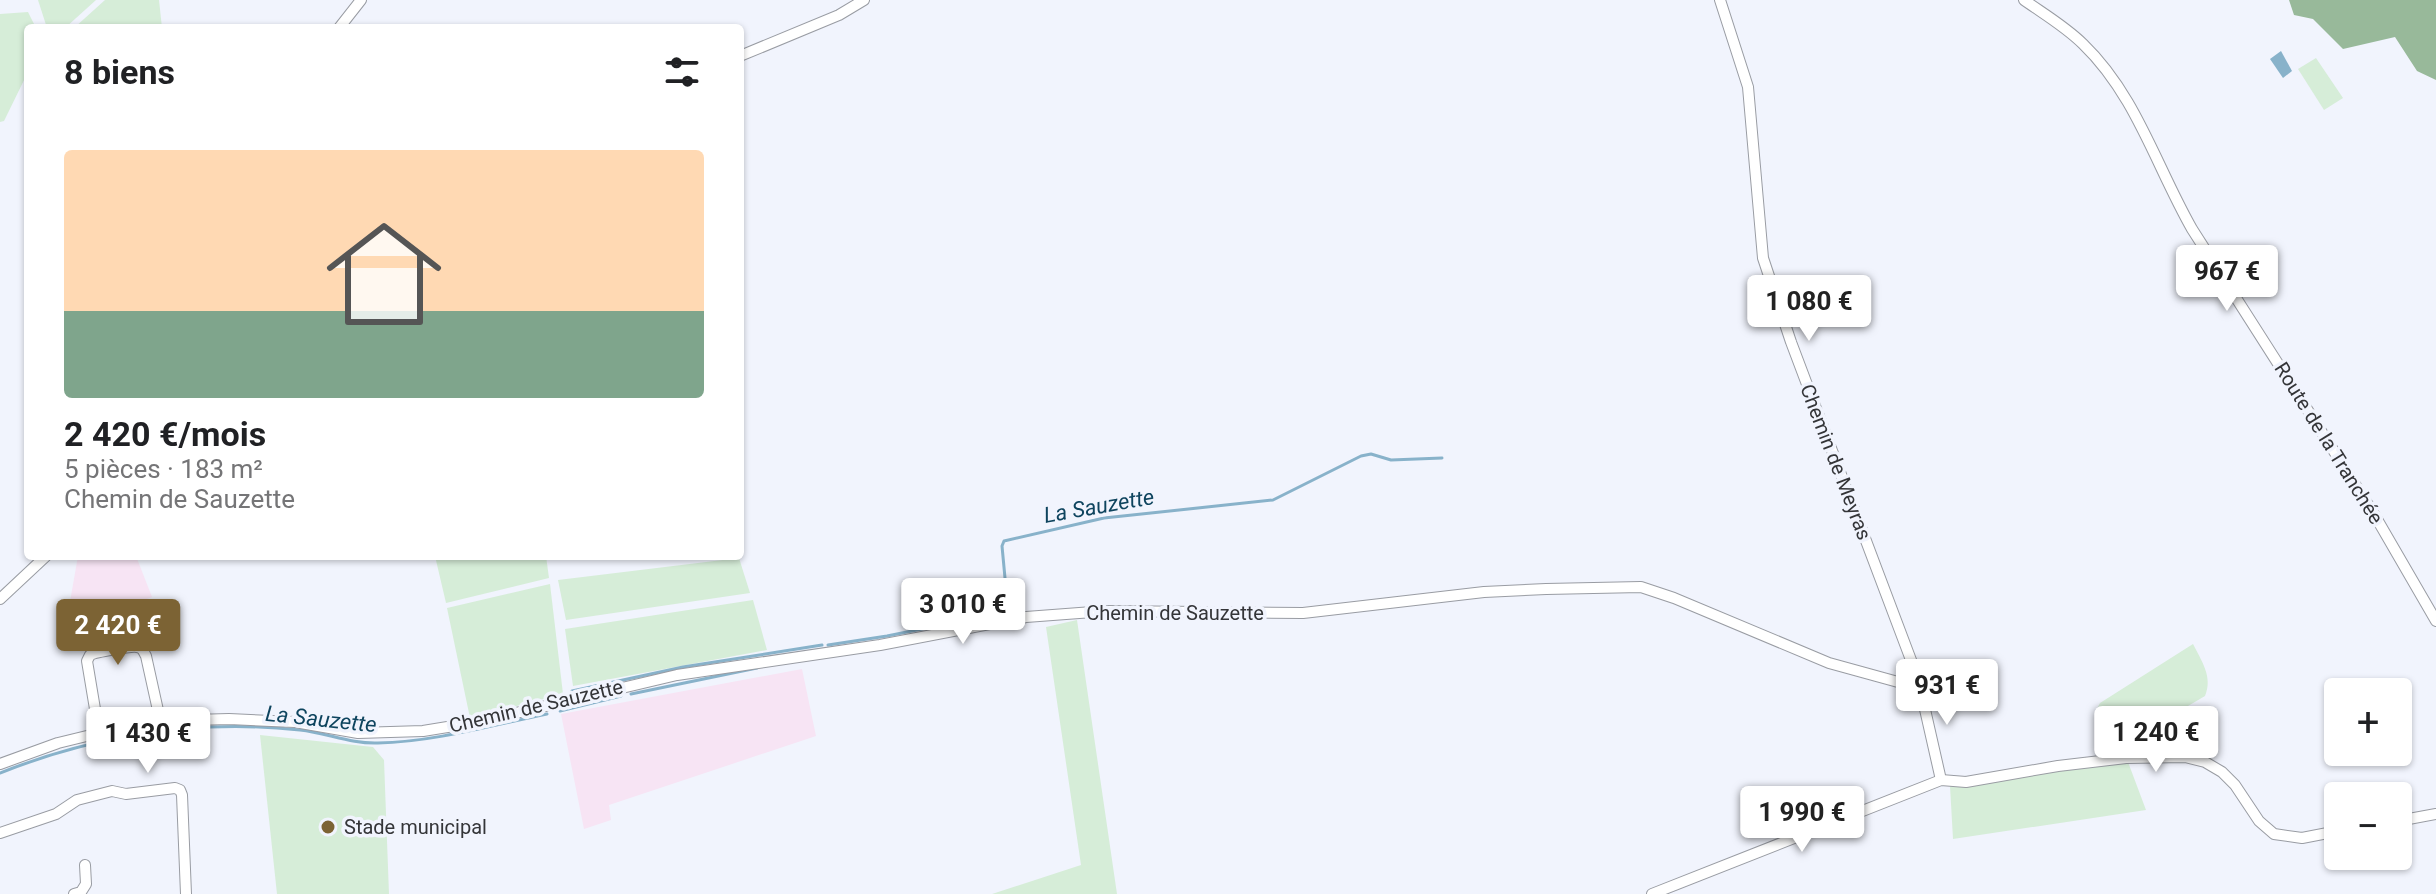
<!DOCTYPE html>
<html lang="fr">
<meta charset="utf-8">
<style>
:root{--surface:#fff;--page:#f6f6f6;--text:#202124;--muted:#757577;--accent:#7c6334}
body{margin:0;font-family:Roboto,sans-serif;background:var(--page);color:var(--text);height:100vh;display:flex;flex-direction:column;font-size:30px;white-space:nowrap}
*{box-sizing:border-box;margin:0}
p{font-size:26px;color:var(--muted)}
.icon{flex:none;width:44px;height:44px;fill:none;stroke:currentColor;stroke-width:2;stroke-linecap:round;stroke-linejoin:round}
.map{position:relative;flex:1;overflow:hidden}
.sheet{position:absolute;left:24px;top:24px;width:720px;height:536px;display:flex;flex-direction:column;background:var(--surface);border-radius:8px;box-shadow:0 2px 6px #0004}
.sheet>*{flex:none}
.tools{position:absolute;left:2324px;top:678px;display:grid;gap:16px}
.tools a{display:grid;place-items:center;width:88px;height:88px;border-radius:8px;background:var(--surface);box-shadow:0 2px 6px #0004;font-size:40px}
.price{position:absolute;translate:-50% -68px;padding:0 18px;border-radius:8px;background:#fff;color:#222;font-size:26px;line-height:52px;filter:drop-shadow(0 2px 4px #0008)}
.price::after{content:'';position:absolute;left:50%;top:48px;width:24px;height:18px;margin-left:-12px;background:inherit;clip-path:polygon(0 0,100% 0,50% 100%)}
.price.selected{background:var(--accent);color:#fff}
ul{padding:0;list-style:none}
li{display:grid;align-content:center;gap:16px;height:424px;padding:0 40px}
li span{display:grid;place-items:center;height:248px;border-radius:8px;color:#555}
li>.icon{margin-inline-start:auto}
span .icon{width:144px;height:144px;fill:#fffc;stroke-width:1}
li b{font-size:34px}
h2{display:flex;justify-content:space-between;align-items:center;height:96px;padding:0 40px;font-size:34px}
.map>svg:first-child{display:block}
</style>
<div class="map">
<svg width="2436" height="894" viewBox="0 0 2436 894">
<rect width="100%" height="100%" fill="#f1f4fd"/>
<g fill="#f7e4f4">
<polygon points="78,556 136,556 152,597 65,630"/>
<polygon points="802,669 816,736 609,805 611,820 584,829 561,714"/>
</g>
<g fill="#d6edd8">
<polygon points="38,0 96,0 65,28 47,28"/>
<polygon points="105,0 159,0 162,28 74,28"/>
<polygon points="28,12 36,28 28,28 28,72 4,121 0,122 0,14"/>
<polygon points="2316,58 2343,98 2324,110 2298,69"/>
<polygon points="435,556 546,556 549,578 446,603"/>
<polygon points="739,558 750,593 566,620 558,580"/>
<polygon points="550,584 563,694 470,718 447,608"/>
<polygon points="753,600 767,650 573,686 565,629"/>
<polygon points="1077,620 1117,894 992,894 1081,865 1046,627"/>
<path d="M2193,644C2202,662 2213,677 2205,696L2111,751C2104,735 2090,719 2100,703Z"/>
<polygon points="260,735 373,747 384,760 389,894 277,894"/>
<polygon points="2108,762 2128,762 2146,810 1953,839 1950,786 1966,786"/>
</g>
<polygon fill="#98b99a" points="2289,0 2436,0 2436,80 2417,71 2395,37 2343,49 2313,19 2294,15"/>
<polygon fill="#88b2ca" points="2281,51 2292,71 2283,78 2270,59"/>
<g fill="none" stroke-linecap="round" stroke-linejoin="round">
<g stroke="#88b2ca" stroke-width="3">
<polyline points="828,645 887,636 1006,612 1008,610 1002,546 1004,541 1104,518 1273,500 1361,456 1371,454 1391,460 1442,458"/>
<polyline points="572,691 683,667 822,645"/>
<polyline points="631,694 757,668"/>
<polyline points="560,711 621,696"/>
<path d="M0,773C96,735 197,719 300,730C327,733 351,744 378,743C433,742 493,725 547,714"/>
</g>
<g stroke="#999ca3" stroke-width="12">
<g id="minor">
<polyline points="1720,0 1748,87 1763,258 1791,342 1911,660 1924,705 1941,780"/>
<path d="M2024,0C2044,14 2066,27 2083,44C2136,95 2156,166 2192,229L2374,514L2436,621"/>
<polyline points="339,28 361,0"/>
<polyline points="740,56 839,15 864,0"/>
<polyline points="0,599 46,556"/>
<path d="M99,733L87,661C88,659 89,657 90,655C95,652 131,646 137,647C143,648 143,651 146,656L161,724"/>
<polyline points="0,764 58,743 99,733 193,720 229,719 295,722 358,733 423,731 478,722 677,675 880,645 1026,617 1106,611 1303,613 1484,592 1546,589 1641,587 1674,598 1829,663 1898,682 1917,684"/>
<polyline points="2398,821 2436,814"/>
<polyline points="0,833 56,814 77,800 112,791 126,794 175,788 180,790 182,795 186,894"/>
<polyline points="74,894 81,892 86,884 85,865"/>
<polyline points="1652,894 1941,780 1966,782 2058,766 2126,758 2185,757 2205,762 2222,772 2235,785 2259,821 2274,834 2302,838 2338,831"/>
</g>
</g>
<use href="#minor" stroke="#fff" stroke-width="10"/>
</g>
<circle fill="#7c6334" stroke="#f1f4fd" stroke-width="3" cx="328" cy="827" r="8"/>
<g text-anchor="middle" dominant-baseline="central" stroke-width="7" stroke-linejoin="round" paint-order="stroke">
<g font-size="20" fill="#343538" stroke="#f1f4fd">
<text transform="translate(2329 443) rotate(58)">Route de la Tranchée</text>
<text transform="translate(1836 462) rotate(69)">Chemin de Meyras</text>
<text x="1175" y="613">Chemin de Sauzette</text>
<text transform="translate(536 706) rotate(-13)">Chemin de Sauzette</text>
</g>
<g font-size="20" fill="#343538" stroke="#f1f4fd" text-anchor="start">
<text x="344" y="827">Stade municipal</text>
</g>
<g font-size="22" font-style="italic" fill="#0e445e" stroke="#f1f4fd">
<text transform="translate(1099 506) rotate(-10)">La Sauzette</text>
<text transform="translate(321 719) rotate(6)">La Sauzette</text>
</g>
</g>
</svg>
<div class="tools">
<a>+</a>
<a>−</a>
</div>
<b class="price" style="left:2227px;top:313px">967 €</b>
<b class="price" style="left:1809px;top:343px">1 080 €</b>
<b class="price" style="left:963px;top:646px">3 010 €</b>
<b class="price selected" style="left:118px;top:667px">2 420 €</b>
<b class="price" style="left:1947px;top:727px">931 €</b>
<b class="price" style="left:2156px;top:774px">1 240 €</b>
<b class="price" style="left:148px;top:775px">1 430 €</b>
<b class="price" style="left:1802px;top:854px">1 990 €</b>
<section class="sheet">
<h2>8 biens<svg class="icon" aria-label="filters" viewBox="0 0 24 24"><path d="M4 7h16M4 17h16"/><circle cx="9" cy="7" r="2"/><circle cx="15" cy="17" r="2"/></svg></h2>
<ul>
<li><span style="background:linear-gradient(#ffd9b3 65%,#7fa58c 0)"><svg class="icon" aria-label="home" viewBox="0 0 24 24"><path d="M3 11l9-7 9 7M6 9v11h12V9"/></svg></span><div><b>2 420 €/mois</b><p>5 pièces · 183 m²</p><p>Chemin de Sauzette</p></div></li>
</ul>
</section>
</div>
